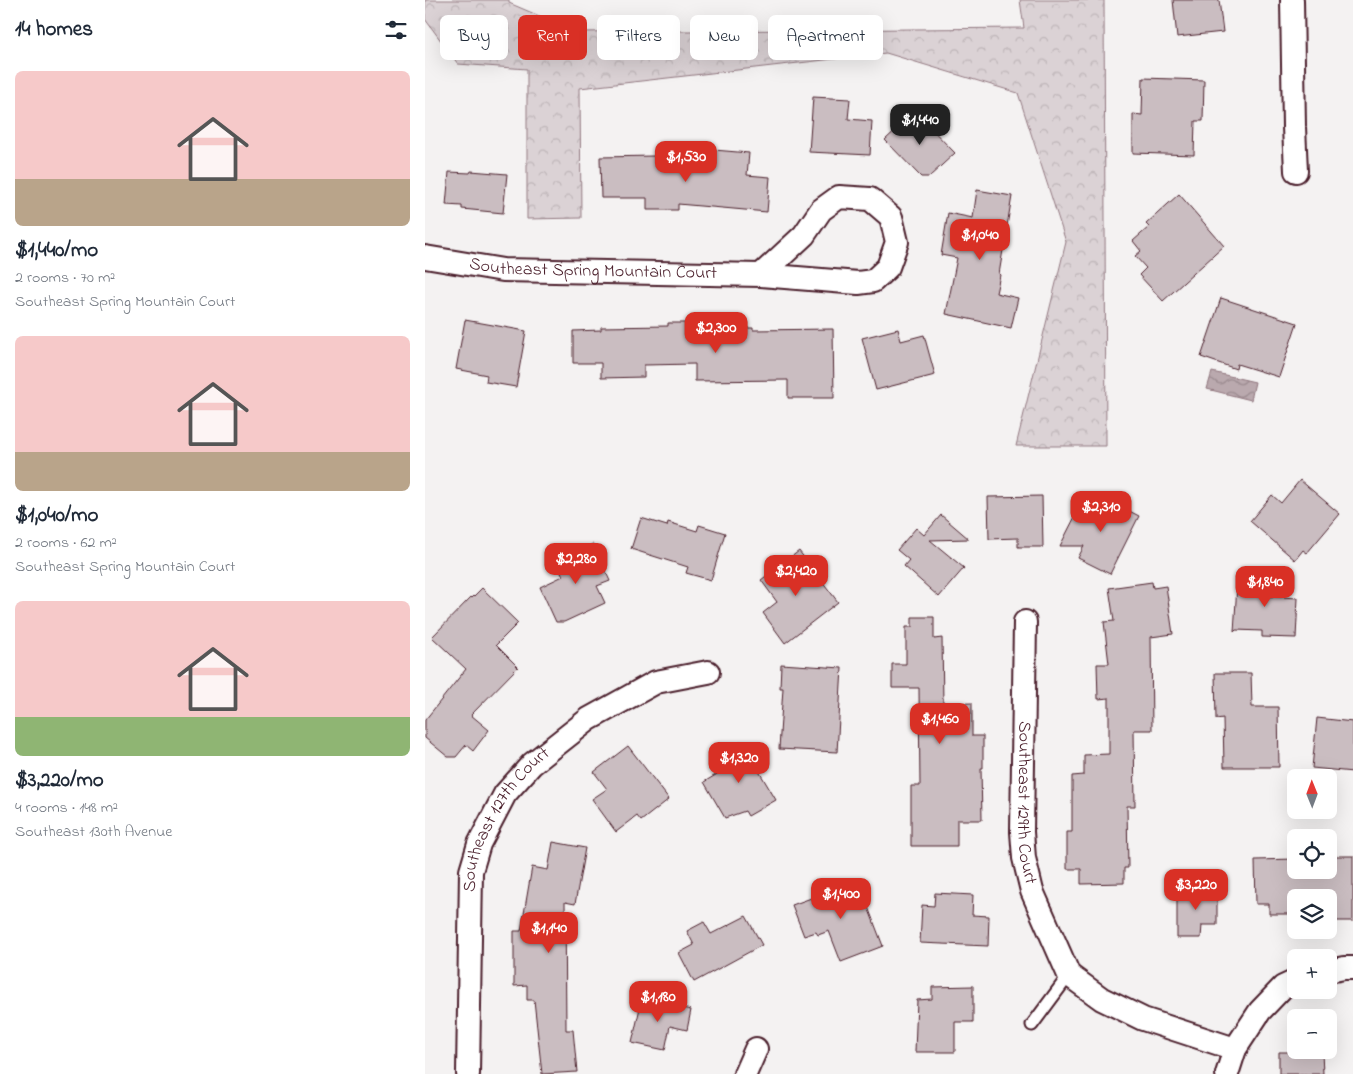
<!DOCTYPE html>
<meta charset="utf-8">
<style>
:root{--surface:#fff;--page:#f2f2f3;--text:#1f2937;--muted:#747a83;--accent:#d93025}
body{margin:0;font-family:"Indie Flower",sans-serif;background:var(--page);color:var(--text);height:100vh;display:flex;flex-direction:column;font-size:19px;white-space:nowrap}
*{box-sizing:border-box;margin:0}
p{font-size:16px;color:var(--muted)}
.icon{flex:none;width:28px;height:28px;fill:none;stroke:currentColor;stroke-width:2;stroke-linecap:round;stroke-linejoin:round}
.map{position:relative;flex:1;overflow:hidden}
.side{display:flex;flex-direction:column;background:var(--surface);width:425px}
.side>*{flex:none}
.hud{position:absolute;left:15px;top:15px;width:475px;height:45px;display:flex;gap:10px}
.needle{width:32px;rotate:359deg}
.tools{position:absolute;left:862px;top:769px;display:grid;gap:10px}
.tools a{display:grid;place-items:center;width:50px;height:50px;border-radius:8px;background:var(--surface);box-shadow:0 5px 20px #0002;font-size:25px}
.price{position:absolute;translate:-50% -42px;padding:0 11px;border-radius:10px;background:var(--accent);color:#fff;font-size:16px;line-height:32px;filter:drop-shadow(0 1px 2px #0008)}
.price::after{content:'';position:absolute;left:50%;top:30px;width:15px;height:11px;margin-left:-8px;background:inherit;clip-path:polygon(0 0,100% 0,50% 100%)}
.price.on{background:#222;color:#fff}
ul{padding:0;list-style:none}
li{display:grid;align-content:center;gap:10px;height:265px;padding:0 15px}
li span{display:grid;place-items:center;height:155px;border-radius:8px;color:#555}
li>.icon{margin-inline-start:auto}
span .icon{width:90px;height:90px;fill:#fffc;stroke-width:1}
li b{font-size:21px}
h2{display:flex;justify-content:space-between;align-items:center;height:60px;padding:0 15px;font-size:21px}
.chip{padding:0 18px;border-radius:8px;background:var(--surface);box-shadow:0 5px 20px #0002;font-size:18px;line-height:45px}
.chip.on{background:var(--accent);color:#fff}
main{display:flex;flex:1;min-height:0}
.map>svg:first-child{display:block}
</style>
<main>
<section class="side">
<h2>14 homes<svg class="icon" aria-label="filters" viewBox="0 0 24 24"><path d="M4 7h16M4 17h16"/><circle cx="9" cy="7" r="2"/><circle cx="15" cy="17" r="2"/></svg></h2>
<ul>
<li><span style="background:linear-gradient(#f6c9c9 70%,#b9a48a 0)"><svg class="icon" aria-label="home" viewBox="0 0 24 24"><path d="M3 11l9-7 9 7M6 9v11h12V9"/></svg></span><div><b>$1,440/mo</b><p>2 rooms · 70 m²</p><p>Southeast Spring Mountain Court</p></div></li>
<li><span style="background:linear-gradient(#f6c9c9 75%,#b9a48a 0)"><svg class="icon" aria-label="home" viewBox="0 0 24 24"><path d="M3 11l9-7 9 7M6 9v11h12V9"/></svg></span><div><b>$1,040/mo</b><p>2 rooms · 62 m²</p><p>Southeast Spring Mountain Court</p></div></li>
<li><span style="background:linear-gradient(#f6c9c9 75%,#8fb573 0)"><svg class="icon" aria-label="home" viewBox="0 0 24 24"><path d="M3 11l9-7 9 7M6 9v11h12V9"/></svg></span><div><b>$3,220/mo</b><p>4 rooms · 148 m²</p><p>Southeast 130th Avenue</p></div></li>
</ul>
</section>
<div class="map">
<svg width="928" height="1074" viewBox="0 0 928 1074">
<defs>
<pattern id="forest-crowns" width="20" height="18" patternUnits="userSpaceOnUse" patternTransform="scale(1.25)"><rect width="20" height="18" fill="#dbd2d5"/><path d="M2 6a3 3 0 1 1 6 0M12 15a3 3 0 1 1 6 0" fill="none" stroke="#bdb4b7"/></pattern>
<pattern id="water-waves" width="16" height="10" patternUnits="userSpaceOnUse" patternTransform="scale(1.25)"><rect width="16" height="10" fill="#baa9ae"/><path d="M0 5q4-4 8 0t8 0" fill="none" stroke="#99898e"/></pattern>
</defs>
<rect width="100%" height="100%" fill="#f4f2f2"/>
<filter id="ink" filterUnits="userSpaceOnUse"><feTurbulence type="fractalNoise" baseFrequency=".02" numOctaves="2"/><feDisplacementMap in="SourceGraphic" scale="10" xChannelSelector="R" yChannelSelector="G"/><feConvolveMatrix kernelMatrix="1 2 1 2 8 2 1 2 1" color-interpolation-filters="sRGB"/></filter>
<g filter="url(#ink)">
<polygon fill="url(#forest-crowns)" stroke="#927880" points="0,0 84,0 84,3 152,32 599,28 595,0 679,0 681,446 591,446 641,242 593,93 461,53 155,88 156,218 102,219 102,69 33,64 0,19"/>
<polygon fill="url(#water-waves)" stroke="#8d727a" points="787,372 830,382 826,400 782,389"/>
<g fill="#cabdc1" stroke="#4a1f2b">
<polygon points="748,0 794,0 798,32 752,37"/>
<polygon points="718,78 779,80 778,121 770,121 769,155 708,153 708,114 717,115"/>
<polygon points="388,97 425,99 423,119 447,121 445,155 384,152"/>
<polygon points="490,112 530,153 504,177 496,177 460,140"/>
<polygon points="289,150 324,153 322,175 345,177 342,212 253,204 253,210 222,210 222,198 176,198 175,157 229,156 230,157 241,157 241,167 287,171"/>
<polygon points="46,171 82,174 78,213 37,209 37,206 21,205 24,172 45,173"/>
<polygon points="552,190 587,196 574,274 575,275 571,293 593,298 586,328 521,314 532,258 516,255 523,213 548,218"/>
<polygon points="754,194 799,246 738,301 714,275 721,268 710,256 716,251 708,241 724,227 721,224"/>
<polygon points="796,298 872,323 854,377 812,364 811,369 776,357"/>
<polygon points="40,320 101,331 91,387 61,382 62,375 31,369"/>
<polygon points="243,323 313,323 313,328 328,328 328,330 408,329 409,398 363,398 363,380 270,381 270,364 219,365 219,377 176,378 176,363 148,363 148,331 176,330 176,327 243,326"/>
<polygon points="473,329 476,341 499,335 510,375 451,390 437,338"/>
<polygon points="875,480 915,514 882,553 878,550 870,560 825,521 847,495 856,503"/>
<polygon points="617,496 618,547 593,547 593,538 564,539 563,497"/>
<polygon points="660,497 678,505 681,499 714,516 685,574 653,558 659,546 635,546"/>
<polygon points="516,515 544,539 505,540 539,568 514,597 479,566 484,560 472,550 491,528 499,535"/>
<polygon points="216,518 242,526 243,522 272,531 274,525 300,533 286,580 261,573 263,567 206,549"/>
<polygon points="168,544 185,581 172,586 180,603 139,622 131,622 115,587 138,576 131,561"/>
<polygon points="374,551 413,602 360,643 338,613 352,602 336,580"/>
<polygon points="821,571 859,573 839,596 873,598 871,638 837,637 837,631 811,630 809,632 812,585 820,586"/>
<polygon points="727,582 728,588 741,586 748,634 726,637 727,730 709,730 710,806 702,806 703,868 699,868 699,883 656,884 656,869 642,869 642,832 647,832 647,776 659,775 659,755 684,754 684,698 673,699 672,664 684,664 679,622 689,621 684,588"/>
<polygon points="57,588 93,623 71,645 93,667 46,715 64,730 48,751 41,745 31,757 23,757 0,738 0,720 41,669 7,637 46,597 47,598"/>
<polygon points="487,617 509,617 509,639 517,638 518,704 547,703 547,736 558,736 558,768 556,768 557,820 532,820 532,846 486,846 486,786 495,786 494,688 467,688 467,664 481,664 481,627 487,627"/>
<polygon points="356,664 417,668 412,752 354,749 358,688 355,688"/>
<polygon points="790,673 826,673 827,707 853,707 854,767 799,767 798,718 791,719"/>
<polygon points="892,718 928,722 928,772 887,768"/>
<polygon points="316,741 351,800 323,816 320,811 300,818 279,782 299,770 291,756"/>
<polygon points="203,746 244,799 216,821 212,816 191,832 167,799 182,789 169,772"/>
<polygon points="128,842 160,848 150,904 140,902 141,1030 148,1030 152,1072 117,1074 109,1000 102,1000 102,985 89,986 89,931 96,931 107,867 123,870"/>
<polygon points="904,856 928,856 928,921 904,921 904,898 871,898 871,922 870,922 870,914 844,914 844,904 831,904 830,860 871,859 871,870 904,870"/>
<polygon points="433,881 458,946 416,962 404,931 393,935 391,932 379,936 367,905"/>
<polygon points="752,888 792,888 792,925 777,925 776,938 752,938"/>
<polygon points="510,893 548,895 547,915 564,916 563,946 495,943 497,905 509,906"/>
<polygon points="321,916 337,945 269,982 254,953 269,945 262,931 279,922 286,934"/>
<polygon points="548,986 548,1022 530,1022 530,1052 490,1052 492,1000 507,999 507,987"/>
<polygon points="217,999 266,1010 262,1030 245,1026 240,1050 207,1043"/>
<polygon points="854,1052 897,1052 898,1074 854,1074"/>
</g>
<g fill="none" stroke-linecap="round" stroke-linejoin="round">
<g stroke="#4a1f2b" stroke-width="15">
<polyline id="lane" points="607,1025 644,975"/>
</g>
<g stroke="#4a1f2b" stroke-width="26">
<g id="street">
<polyline points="867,0 869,127 871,171"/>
<path id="s1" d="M0,257L78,270L336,275L433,283L448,281L463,267L472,242L466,217L445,199L414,197L396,210L379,235L336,275"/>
<path id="s2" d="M600,622L597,832L599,858L607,891L644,975L677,999L718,1019L810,1049"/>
<polyline points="904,971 919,968 928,968"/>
<path id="s3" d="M43,1074L46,871L54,844L80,794L107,764L164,719L231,682L283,672"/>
<polyline points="320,1074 331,1049"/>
<polyline points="802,1074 810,1049 835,1011 858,987 871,981"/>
</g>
</g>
<use href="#lane" stroke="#fff" stroke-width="11"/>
<use href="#street" stroke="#fff" stroke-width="22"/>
</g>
</g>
<g text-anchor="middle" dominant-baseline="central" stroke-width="5" stroke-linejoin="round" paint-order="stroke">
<g font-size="18" fill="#4a1f2b" stroke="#fff">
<text stroke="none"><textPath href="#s1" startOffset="169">Southeast Spring Mountain Court</textPath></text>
<text stroke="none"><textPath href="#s2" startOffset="181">Southeast 129th Court</textPath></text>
<text stroke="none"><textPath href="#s3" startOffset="265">Southeast 127th Court</textPath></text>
</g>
</g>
</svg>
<div class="tools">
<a><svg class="needle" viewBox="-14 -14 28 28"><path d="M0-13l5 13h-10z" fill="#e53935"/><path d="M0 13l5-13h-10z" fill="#747a83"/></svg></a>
<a><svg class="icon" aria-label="locate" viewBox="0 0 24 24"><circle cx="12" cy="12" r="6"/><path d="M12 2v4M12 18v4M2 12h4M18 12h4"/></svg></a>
<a><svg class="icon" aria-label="layers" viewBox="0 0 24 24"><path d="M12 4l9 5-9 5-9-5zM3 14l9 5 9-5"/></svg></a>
<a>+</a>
<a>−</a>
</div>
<b class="price on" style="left:495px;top:146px">$1,440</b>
<b class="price" style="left:261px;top:183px">$1,530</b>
<b class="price" style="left:555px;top:261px">$1,040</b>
<b class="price" style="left:291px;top:354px">$2,300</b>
<b class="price" style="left:676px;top:533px">$2,310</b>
<b class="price" style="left:151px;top:585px">$2,280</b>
<b class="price" style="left:371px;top:597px">$2,420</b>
<b class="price" style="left:840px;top:608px">$1,840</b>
<b class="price" style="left:515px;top:745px">$1,460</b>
<b class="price" style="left:314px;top:784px">$1,320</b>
<b class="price" style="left:771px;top:911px">$3,220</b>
<b class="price" style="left:416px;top:920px">$1,400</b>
<b class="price" style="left:124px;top:954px">$1,140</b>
<b class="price" style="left:233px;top:1023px">$1,180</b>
<div class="hud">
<a class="chip">Buy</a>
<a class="chip on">Rent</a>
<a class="chip">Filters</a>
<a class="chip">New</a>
<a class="chip">Apartment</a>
</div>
</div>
</main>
